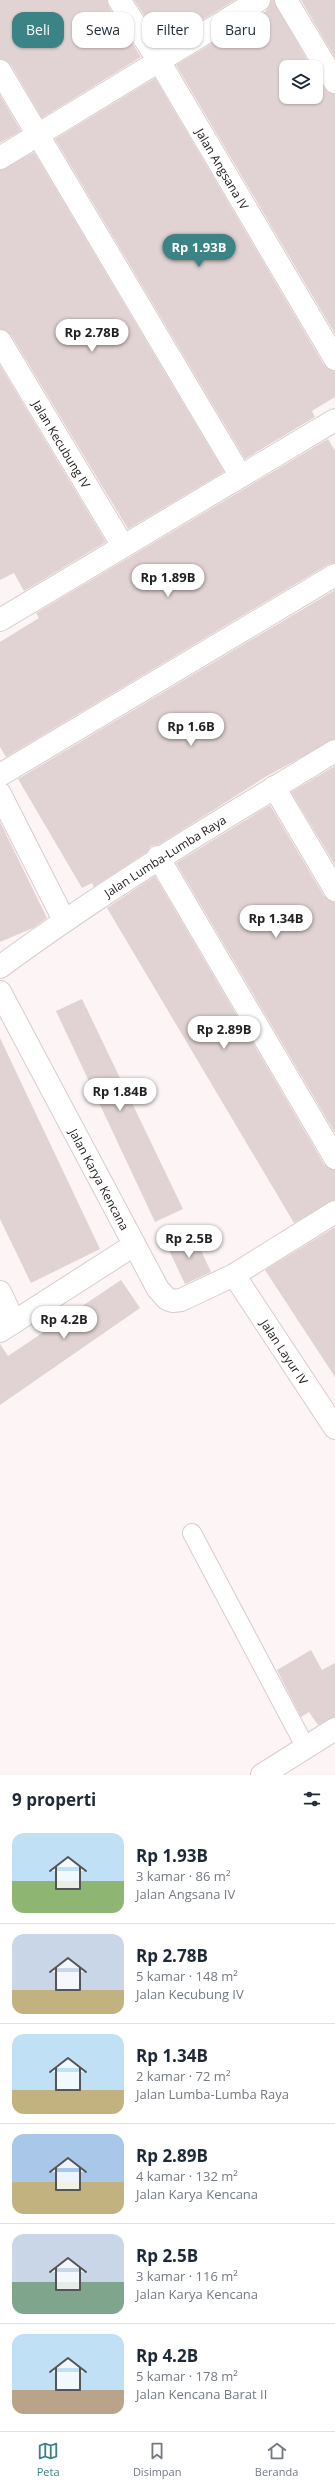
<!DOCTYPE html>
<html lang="id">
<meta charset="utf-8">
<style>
:root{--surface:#fff;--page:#f2f2f3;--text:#1f2937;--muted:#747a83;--line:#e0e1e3;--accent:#3b8384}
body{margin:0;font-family:"Open Sans",sans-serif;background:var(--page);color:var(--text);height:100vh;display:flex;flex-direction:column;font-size:15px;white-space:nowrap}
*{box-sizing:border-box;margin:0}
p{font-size:13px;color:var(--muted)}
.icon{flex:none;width:22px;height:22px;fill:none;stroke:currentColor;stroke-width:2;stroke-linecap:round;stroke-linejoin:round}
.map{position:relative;height:1775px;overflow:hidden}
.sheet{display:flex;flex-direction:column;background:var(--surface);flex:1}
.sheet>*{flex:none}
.hud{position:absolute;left:12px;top:12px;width:311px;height:36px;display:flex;gap:8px}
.fabs{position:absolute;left:279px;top:60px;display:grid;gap:8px}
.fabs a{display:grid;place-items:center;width:44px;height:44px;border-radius:8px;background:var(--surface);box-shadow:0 1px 3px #0004;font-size:20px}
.price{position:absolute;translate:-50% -34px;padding:0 9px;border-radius:14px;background:#fff;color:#222;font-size:13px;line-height:26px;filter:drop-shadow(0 1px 2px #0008)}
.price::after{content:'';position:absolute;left:50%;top:24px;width:12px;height:9px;margin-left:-6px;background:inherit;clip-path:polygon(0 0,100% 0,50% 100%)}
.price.selected{background:var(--accent);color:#fff}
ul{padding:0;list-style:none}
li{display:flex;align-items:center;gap:12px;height:100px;padding:0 12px}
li+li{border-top:1px solid var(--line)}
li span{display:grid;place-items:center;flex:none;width:112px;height:80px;border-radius:12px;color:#555}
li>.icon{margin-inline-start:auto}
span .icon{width:48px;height:48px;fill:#fffc;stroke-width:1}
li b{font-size:17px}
h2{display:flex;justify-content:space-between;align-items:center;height:48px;padding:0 12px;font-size:17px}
.tag{padding:0 14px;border-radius:12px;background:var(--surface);box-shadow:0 1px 3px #0004;font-size:14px;line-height:36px}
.tag.selected{background:var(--accent);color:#fff}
.tab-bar{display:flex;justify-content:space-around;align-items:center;height:56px;border-top:1px solid var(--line);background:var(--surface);font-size:11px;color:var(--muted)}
.tab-bar a{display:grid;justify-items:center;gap:2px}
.tab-bar .selected{color:var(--accent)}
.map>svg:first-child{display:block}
</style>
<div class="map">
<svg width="335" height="1775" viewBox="0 0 335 1775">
<rect width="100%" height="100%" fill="#fdf4f5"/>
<g fill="#e1d3d3">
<polygon points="0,0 107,0 109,7 141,57 42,118 11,65 0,59"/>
<polygon points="134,0 235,0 163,44"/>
<polygon points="271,0 274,0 311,67 286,67 286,97 316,97 316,75 325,89 335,94 335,334 176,65 266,11"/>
<polygon points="301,0 335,0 335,58"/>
<polygon points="155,78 324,365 335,371 335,397 312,411 315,417 245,459 55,139"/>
<polygon points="0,95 21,131 0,143"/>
<polygon points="34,152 224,472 128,529 11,335 0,329 0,170"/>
<polygon points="0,365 106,542 24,591 14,573 0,580"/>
<polygon points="328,439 335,451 335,563 329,564 6,757 0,747 0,642 39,618 36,613"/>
<polygon points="335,590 335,739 267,776 158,845 151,846 147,852 94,887 92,883 82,888 18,779"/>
<polygon points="335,766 335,865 291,792"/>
<polygon points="270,805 324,896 335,902 335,1133 176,863"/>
<polygon points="0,822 47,918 33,928 0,942"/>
<polygon points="155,876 324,1164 335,1170 335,1200 294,1223 107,908"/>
<polygon points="82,999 183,1209 155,1222 56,1011"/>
<polygon points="0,1038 100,1249 31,1283 0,1219"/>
<polygon points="335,1227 335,1377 265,1270"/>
<polygon points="192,1231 211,1272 185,1284 168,1248"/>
<polygon points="121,1280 140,1308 0,1405 0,1344 8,1356"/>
<polygon points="311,1650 322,1670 335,1663 335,1717 318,1725 309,1712 301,1717 277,1670"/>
</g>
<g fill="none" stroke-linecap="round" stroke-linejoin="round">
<g stroke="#d9cccc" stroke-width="20">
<polyline id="lane" points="192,1533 306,1748"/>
</g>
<g stroke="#d9cccc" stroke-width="24">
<g id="street">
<path id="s1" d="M119,0L159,61L335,359"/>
<polyline points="286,0 335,82"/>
<polyline points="0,71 240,475"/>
<polyline points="0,158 259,0"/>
<path id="s2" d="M0,341L123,546"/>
<polyline points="0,620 335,420"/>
<polyline points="0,775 335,575"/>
<polyline points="274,787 335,890"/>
<polyline points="0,794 64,920"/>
<polyline points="158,857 335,1158"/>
<path id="s3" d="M0,967C107,888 221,820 335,751"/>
<path id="s4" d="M0,992L158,1289L167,1299L173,1301L181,1300L234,1275L335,1212"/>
<path id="s5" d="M234,1275L335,1428"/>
<polyline points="0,1292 14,1322"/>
<polyline points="0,1331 134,1245"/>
<polyline points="262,1775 335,1729"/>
</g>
</g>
<use href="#lane" stroke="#fff" stroke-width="18"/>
<use href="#street" stroke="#fff" stroke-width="22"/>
</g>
<g text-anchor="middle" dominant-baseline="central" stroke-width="4" stroke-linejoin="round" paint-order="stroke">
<g font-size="12" fill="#1e1919" stroke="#fff">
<text stroke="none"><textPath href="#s1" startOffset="198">Jalan Angsana IV</textPath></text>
<text stroke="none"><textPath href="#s2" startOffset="120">Jalan Kecubung IV</textPath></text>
<text stroke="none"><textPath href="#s3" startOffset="199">Jalan Lumba-Lumba Raya</textPath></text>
<text stroke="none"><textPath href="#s4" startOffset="212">Jalan Karya Kencana</textPath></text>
<text stroke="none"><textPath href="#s5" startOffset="92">Jalan Layur IV</textPath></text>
</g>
</g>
</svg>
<div class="fabs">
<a><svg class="icon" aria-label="layers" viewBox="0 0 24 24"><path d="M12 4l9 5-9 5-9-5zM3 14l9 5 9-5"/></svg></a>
</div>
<b class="price selected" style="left:199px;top:268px">Rp 1.93B</b>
<b class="price" style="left:92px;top:353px">Rp 2.78B</b>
<b class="price" style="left:168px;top:598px">Rp 1.89B</b>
<b class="price" style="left:191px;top:747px">Rp 1.6B</b>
<b class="price" style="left:276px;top:939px">Rp 1.34B</b>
<b class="price" style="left:224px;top:1050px">Rp 2.89B</b>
<b class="price" style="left:120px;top:1112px">Rp 1.84B</b>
<b class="price" style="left:189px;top:1259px">Rp 2.5B</b>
<b class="price" style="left:64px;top:1340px">Rp 4.2B</b>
<div class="hud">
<a class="tag selected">Beli</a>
<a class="tag">Sewa</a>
<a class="tag">Filter</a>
<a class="tag">Baru</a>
</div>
</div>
<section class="sheet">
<h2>9 properti<svg class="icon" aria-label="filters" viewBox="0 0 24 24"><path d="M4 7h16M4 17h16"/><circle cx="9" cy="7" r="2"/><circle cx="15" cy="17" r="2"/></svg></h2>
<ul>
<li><span style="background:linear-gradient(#bfe0f5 60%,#8fb573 0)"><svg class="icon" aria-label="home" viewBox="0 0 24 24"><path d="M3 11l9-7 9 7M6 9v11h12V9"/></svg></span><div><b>Rp 1.93B</b><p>3 kamar · 86 m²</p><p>Jalan Angsana IV</p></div></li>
<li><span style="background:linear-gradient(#c9d6e8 70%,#c2b280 0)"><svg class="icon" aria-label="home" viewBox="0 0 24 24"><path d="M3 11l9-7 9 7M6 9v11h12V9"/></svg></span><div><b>Rp 2.78B</b><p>5 kamar · 148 m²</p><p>Jalan Kecubung IV</p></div></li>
<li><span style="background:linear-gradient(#bfe0f5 70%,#c2b280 0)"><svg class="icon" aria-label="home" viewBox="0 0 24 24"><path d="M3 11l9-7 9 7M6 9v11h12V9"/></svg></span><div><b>Rp 1.34B</b><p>2 kamar · 72 m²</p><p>Jalan Lumba-Lumba Raya</p></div></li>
<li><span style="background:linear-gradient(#a9c7e8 60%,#c2b280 0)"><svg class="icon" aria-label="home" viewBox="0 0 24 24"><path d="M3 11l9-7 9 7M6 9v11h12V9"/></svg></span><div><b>Rp 2.89B</b><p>4 kamar · 132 m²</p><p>Jalan Karya Kencana</p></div></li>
<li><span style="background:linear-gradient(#c9d6e8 60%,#7fa58c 0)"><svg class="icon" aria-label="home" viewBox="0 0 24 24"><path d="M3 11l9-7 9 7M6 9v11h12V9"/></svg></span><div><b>Rp 2.5B</b><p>3 kamar · 116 m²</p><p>Jalan Karya Kencana</p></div></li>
<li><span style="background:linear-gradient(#bfe0f5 70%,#b9a48a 0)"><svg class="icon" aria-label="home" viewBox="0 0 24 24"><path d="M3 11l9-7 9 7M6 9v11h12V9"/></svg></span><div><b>Rp 4.2B</b><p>5 kamar · 178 m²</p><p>Jalan Kencana Barat II</p></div></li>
</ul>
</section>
<nav class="tab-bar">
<a class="selected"><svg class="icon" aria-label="map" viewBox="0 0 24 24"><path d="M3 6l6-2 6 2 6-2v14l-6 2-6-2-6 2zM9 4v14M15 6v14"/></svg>Peta</a>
<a><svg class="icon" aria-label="saved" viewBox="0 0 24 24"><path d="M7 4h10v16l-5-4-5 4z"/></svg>Disimpan</a>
<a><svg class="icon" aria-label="home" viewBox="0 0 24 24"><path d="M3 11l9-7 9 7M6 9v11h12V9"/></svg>Beranda</a>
</nav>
